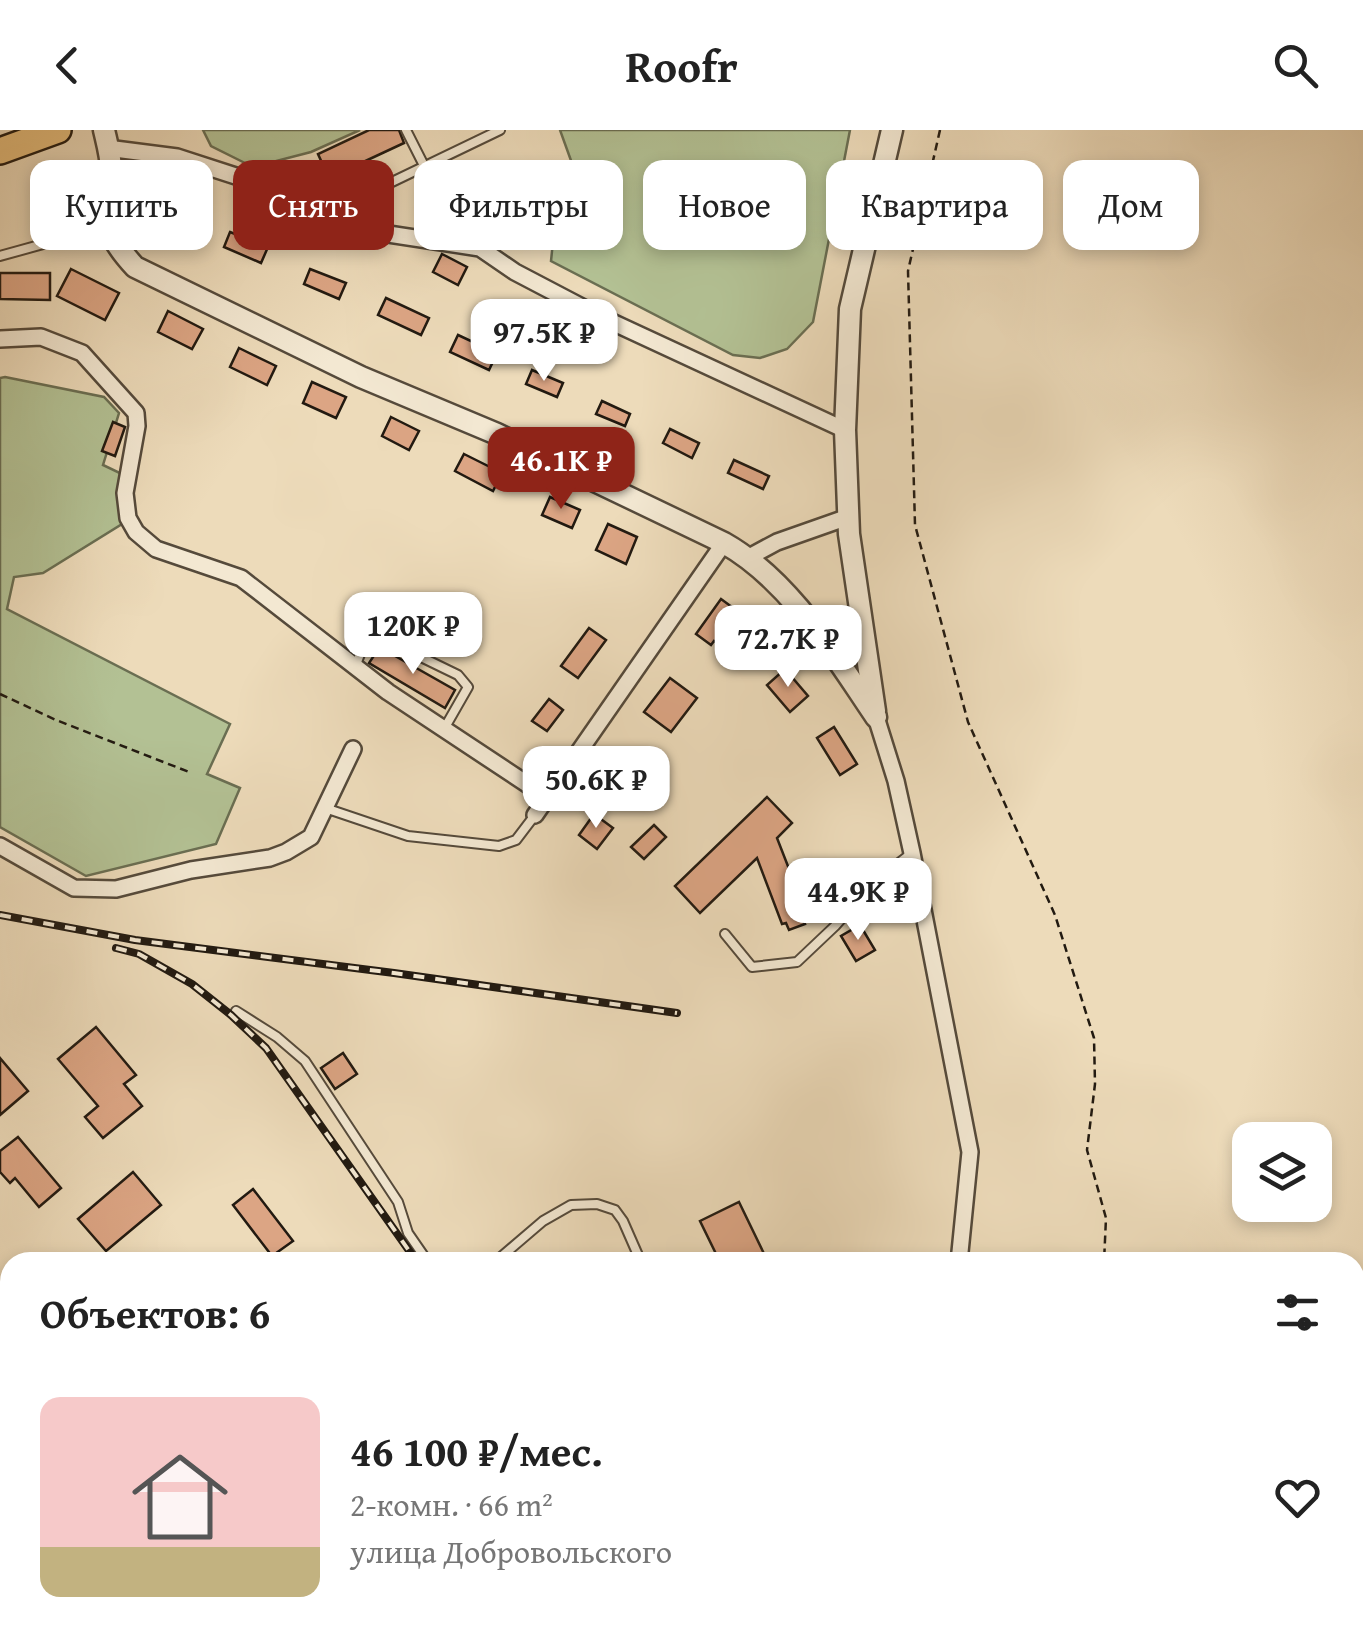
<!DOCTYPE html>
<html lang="ru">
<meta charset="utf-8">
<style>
:root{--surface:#fff;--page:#f2f2f2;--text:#222;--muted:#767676;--line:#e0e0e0;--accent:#8f2418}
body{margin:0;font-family:"Gentium Book Plus",serif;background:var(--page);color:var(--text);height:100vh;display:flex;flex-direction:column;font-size:38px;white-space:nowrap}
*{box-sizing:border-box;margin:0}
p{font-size:32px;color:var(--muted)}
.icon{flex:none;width:55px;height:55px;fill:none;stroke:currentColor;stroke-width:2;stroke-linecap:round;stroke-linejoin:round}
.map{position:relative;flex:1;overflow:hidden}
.side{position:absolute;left:0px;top:1122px;width:1365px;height:392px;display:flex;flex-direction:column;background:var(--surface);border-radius:30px 30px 0 0;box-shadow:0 5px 15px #0003}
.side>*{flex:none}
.banner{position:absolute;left:30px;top:30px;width:1305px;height:90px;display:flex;gap:20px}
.buttons{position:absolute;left:1232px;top:992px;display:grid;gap:20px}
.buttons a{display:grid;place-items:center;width:100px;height:100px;border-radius:20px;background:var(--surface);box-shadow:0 5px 15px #0003;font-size:50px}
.price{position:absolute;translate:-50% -85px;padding:0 22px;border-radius:20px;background:#fff;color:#222;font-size:32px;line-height:65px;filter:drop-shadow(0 2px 5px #0008)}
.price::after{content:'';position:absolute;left:50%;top:60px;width:30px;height:22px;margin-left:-15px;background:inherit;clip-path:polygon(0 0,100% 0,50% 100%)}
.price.selected{background:var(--accent);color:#fff}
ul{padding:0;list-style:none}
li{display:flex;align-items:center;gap:30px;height:250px;padding:0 40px}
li+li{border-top:2px solid var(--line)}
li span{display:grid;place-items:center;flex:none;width:280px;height:200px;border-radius:20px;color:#555}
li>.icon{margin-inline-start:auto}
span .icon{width:120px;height:120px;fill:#fffc;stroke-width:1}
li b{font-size:42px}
h2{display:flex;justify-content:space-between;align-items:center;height:120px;padding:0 40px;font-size:42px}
.pill{padding:0 35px;border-radius:20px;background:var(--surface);box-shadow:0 5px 15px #0003;font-size:35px;line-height:90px}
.pill.selected{background:var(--accent);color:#fff}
header{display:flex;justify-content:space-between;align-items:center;height:130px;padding:0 40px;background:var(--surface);font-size:45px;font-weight:600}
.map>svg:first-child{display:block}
</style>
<header><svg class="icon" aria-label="back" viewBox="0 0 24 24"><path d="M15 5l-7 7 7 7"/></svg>Roofr<svg class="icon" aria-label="search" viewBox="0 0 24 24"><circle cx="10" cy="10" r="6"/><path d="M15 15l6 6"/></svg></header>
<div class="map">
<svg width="1363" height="1513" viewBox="0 0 1363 1513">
<rect width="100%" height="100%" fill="#eddbba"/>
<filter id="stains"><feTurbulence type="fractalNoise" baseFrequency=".002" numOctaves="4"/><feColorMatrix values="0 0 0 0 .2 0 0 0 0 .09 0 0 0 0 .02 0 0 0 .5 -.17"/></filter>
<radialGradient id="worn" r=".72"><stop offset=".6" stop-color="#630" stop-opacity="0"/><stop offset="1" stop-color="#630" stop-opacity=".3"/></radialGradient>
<g fill="#b3c194" stroke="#6a6e52" stroke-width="2.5">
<polygon points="203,0 360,0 311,22 253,37 211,16"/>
<polygon points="560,0 850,0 813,192 787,219 760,228 733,225 551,131 555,92 578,50"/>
<polygon points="5,247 104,267 119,283 103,335 122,344 122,394 43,443 14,447 7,479 230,594 207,644 240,658 216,714 86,746 0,697 0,248"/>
</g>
<g fill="#dca584" stroke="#221a11" stroke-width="2.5">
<polygon points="369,0 399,0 404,13 329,48 318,24"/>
<polygon points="511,36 526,66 478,89 464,60"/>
<polygon points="154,65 192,83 184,101 145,83"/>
<polygon points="230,102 268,117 261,133 224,117"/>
<polygon points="442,124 467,137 458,155 433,142"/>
<polygon points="71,139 119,163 105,190 57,166"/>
<polygon points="310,139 346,153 339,169 304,154"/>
<polygon points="0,143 50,143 50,170 0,169"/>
<polygon points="386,168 429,188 421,205 378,185"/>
<polygon points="168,181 203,199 192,219 158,202"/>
<polygon points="458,205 497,223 489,240 450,222"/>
<polygon points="239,218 276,236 267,255 230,237"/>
<polygon points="532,240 563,253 557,267 526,254"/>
<polygon points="312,252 346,267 336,288 303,273"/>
<polygon points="602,271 630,284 625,296 596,284"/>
<polygon points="391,287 419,301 409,320 382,306"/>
<polygon points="113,292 125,297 115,326 102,321"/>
<polygon points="670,299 699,313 692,328 663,313"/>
<polygon points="464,324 502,343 493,361 455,341"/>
<polygon points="734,330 769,346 763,359 728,343"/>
<polygon points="550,367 580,380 572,398 542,385"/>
<polygon points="608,394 637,407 626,434 596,420"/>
<polygon points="721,469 736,480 722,500 731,506 724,517 714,511 711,515 696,504"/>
<polygon points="589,498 606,510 578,548 561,536"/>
<polygon points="381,518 455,560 445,578 369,533 377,521"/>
<polygon points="785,539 808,566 790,582 767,555"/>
<polygon points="670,548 697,568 671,602 644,582"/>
<polygon points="549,569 563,580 547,601 532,591"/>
<polygon points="834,597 857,634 840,645 817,608"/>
<polygon points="623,635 643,649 632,663 612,650"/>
<polygon points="767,667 792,693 777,708 807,785 802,787 805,794 789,800 786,793 782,794 757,728 700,783 675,756"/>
<polygon points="594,684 613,698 597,719 579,705"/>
<polygon points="654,695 666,707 644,729 631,717"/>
<polygon points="860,795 875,820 856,831 841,806"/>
<polygon points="96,897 136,945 124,954 142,976 103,1008 85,987 98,976 58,929"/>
<polygon points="343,923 357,944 335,959 321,938"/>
<polygon points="0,928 28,961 0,985"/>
<polygon points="18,1007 61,1058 39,1077 15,1048 10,1053 0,1042 0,1021"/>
<polygon points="133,1042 161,1075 106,1121 78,1089"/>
<polygon points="253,1059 293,1111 272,1126 233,1075"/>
<polygon points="739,1072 768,1132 720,1132 700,1091"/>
</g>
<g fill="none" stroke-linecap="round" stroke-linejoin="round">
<g stroke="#554a3b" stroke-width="12">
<g id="service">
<polyline points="406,0 450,87 477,115"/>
<polyline points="340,77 500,0"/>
<polyline points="0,126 108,96"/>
<polyline points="355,537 362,519 384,509 458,545 468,557 444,599"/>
<polyline points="325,678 408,706 499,716 516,710 535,685"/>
<polyline points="725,804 752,837 797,832 835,796 873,753 912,723"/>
<polyline points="236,881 277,907 305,931 398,1072 408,1103 428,1132"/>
<polyline points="495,1132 543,1091 571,1075 597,1074 615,1080 623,1091 641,1132"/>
<polyline points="325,1505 326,1506"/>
<polyline points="632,1505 636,1513"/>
</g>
</g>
<g stroke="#554a3b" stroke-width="20">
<g id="minor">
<polyline points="107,18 177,27 282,61 324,78 349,98 480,118 515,142 599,186 845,300"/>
<polyline points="0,209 41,207 82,223 136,283 137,296 125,363 128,388 136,402 156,419 241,448 388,562 548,668"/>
<polyline points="749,427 777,412 848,387"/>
<polyline points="876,587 896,651 912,723 970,1022 959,1132"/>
<polyline points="535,685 724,413"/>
<polyline points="0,716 74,758 116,759 191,740 270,728 286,722 311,707 353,619"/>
<polyline points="454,1505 467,1513"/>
<polyline points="701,1513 724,1505"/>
<polyline points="907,1513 908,1505"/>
</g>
</g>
<g stroke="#554a3b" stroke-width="25">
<g id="tertiary">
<path d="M104,0C107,13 111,27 111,40C111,90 97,96 135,137L361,247L497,304L724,413C791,451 833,524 876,587"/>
<polyline points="875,581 849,404 845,300 850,179 892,0"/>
</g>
</g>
<g stroke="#221a11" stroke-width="30">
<polyline id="primary" points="0,21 58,0"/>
</g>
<g stroke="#221a11" stroke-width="2.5" stroke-dasharray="8 5" stroke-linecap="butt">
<polyline points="940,0 908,141 915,395 968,592 1055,785 1094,908 1095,954 1087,1020 1106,1088 1104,1132"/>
<polyline points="0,564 56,590 189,642"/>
<polyline points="178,1505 184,1513"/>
<polyline points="1010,1513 1013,1505"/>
</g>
<use href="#service" stroke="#f3e8d2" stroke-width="8"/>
<use href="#minor" stroke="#f3e8d2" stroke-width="15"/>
<use href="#tertiary" stroke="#f3e8d2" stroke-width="20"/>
<use href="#primary" stroke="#e6be7d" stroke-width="25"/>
<g stroke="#221a11" stroke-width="8">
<g id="rail">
<polyline points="0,785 135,810 394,843 677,883"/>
<polyline points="116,818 139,824 192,854 231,885 266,918 417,1132"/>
<polyline points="0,1422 10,1438"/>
<polyline points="0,1458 10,1474"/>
<polyline points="28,1505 33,1513"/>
<polyline points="52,1505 57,1513"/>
</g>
</g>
<use href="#rail" stroke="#f3e8d2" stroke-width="4" stroke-dasharray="11" stroke-linecap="butt"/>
</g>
<rect width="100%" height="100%" filter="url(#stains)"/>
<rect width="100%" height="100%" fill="url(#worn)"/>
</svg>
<div class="buttons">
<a><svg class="icon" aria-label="layers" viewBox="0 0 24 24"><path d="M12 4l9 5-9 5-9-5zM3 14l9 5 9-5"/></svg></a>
</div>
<b class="price" style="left:544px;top:254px">97.5K ₽</b>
<b class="price selected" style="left:561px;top:382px">46.1K ₽</b>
<b class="price" style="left:413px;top:547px">120K ₽</b>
<b class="price" style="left:788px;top:560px">72.7K ₽</b>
<b class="price" style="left:596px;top:701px">50.6K ₽</b>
<b class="price" style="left:858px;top:813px">44.9K ₽</b>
<div class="banner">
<a class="pill">Купить</a>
<a class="pill selected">Снять</a>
<a class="pill">Фильтры</a>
<a class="pill">Новое</a>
<a class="pill">Квартира</a>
<a class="pill">Дом</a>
</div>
<section class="side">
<h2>Объектов: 6<svg class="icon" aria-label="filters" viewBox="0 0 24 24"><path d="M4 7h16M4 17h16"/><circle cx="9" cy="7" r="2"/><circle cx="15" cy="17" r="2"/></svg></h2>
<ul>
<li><span style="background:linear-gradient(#f6c9c9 75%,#c2b280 0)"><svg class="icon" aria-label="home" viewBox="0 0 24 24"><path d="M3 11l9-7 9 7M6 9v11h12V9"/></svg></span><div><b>46 100 ₽/мес.</b><p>2-комн. · 66 m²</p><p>улица Добровольского</p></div><svg class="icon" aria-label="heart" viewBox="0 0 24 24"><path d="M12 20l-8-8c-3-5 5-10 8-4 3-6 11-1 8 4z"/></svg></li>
</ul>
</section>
</div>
